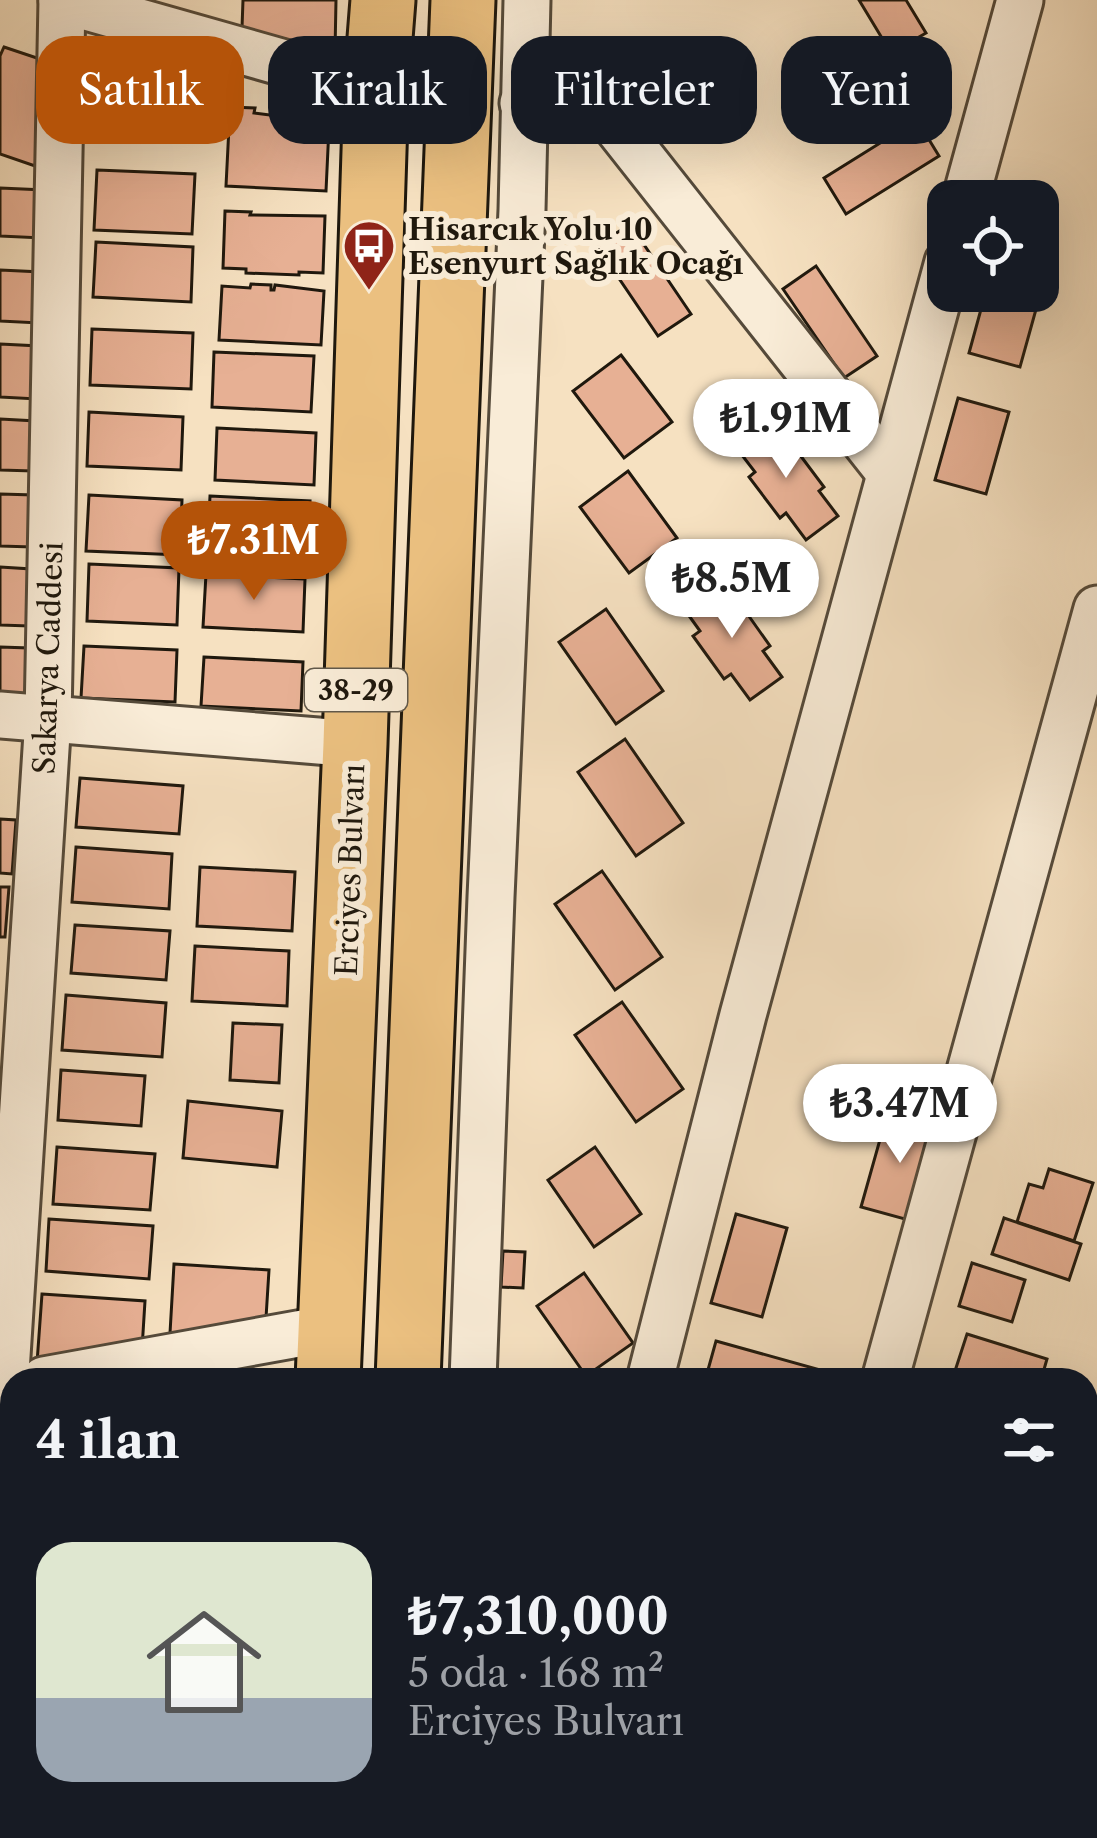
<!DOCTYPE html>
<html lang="tr">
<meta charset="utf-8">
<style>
:root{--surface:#171b24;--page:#242831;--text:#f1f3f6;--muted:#9ea1a6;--line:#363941;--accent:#b45309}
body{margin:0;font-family:"Libre Caslon Text",serif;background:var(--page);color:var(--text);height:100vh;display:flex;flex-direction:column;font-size:45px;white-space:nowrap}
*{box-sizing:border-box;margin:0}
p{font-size:39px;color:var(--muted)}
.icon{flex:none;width:66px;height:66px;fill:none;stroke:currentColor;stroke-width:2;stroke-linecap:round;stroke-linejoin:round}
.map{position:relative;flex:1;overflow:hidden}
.side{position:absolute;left:0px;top:1368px;width:1098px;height:471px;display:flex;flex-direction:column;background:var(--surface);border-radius:36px 36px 0 0;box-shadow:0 12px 48px #0002}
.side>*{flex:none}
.hud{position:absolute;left:36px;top:36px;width:1026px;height:108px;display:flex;gap:24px}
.tools{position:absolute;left:927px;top:180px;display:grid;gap:24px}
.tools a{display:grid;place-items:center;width:132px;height:132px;border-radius:24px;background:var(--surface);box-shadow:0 12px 48px #0002;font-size:60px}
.price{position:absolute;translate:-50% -102px;padding:0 27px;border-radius:42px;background:#fff;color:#222;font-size:39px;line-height:78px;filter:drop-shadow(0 3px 6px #0008)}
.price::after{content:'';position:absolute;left:50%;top:72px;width:36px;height:27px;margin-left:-18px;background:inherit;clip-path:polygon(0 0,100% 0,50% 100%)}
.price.on{background:var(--accent);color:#fff}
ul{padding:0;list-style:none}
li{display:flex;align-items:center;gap:36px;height:300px;padding:0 36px}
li+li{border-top:3px solid var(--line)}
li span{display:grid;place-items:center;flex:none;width:336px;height:240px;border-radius:36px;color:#555}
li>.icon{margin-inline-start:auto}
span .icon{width:144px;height:144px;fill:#fffc;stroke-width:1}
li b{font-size:51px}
h2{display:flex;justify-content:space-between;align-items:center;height:144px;padding:0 36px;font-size:51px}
.chip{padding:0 42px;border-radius:36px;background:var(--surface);box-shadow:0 12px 48px #0002;font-size:42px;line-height:108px}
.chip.on{background:var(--accent);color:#fff}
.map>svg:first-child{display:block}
</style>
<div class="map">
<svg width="1097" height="1838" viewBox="0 0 1097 1838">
<rect width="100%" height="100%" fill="#f6e1c1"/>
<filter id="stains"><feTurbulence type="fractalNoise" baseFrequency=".00167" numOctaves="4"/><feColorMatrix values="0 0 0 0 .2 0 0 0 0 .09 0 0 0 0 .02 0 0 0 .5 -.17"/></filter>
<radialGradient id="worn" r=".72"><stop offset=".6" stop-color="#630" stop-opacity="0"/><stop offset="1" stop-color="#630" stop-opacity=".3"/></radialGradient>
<g fill="#e7b094" stroke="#1f180d" stroke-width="3">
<polygon points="243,0 336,0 335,52 242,28"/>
<polygon points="859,0 906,0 926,33 891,53"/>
<polygon points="4,47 49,62 35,166 0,154 0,56"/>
<polygon points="112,91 195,95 194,140 111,136"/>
<polygon points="230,107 255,108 254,113 286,117 286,121 310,122 309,126 329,127 326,191 226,186"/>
<polygon points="917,120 939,156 846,214 824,178"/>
<polygon points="97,170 195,174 192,234 94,230"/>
<polygon points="0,188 44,190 42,238 0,236"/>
<polygon points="225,211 251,212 250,215 325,216 323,273 299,272 299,275 246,273 246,269 223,268"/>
<polygon points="630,224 691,314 658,336 597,246"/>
<polygon points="96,242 193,247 191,302 93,297"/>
<polygon points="816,266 877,356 844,378 783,289"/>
<polygon points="0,270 41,272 39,323 0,321"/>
<polygon points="1038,275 1045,277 1020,367 969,353 986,291 1038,291"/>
<polygon points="251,284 271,285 271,290 274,290 275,285 324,291 321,345 219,340 222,286 250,288"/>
<polygon points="92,329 193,333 191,389 90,385"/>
<polygon points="0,344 39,346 37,399 0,397"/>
<polygon points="214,352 314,356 311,412 212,407"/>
<polygon points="621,355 672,422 624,458 573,391"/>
<polygon points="958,398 1009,412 986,494 935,480"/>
<polygon points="89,412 183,417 181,470 87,466"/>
<polygon points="0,419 36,421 33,471 0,470"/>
<polygon points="767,422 789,451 794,447 824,487 819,491 838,516 806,540 786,513 780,518 749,477 755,472 735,446"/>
<polygon points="217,428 316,433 314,485 215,480"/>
<polygon points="628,471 677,538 629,573 580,507"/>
<polygon points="0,494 34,495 32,547 0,546"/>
<polygon points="89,495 182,500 180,555 86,551"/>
<polygon points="210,496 310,501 307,562 207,558"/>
<polygon points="89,564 179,568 177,625 87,621"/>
<polygon points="0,567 31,569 29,626 0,625"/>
<polygon points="206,574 305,579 303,632 203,627"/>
<polygon points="715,583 734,610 741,605 770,646 763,651 782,677 750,700 731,674 724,679 693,636 700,631 682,606"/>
<polygon points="606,609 663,691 616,724 559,642"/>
<polygon points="84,646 177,650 175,702 81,698"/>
<polygon points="0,647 29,648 27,697 0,695"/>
<polygon points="204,657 303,662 301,711 201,706"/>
<polygon points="625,739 683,823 636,856 578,772"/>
<polygon points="80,778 183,786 179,834 76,827"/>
<polygon points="0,819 16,820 12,874 0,873"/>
<polygon points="76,847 172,854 169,909 72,902"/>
<polygon points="200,867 295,872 292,931 197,926"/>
<polygon points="602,871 662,957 615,990 555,904"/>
<polygon points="0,887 9,887 5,937 0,937"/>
<polygon points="75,925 170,931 166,980 71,973"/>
<polygon points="195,946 289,951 287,1006 192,1001"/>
<polygon points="66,995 166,1003 162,1057 62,1050"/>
<polygon points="622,1002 683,1089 636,1122 575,1035"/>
<polygon points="233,1023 282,1025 279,1083 230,1080"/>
<polygon points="61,1070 145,1076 141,1126 58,1120"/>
<polygon points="188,1101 282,1111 277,1167 183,1158"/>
<polygon points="888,1111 938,1125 912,1221 861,1207"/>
<polygon points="57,1147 155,1154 150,1210 53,1204"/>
<polygon points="595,1147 641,1214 594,1247 548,1180"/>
<polygon points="1049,1169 1093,1183 1074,1241 1017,1222 1029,1184 1043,1188"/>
<polygon points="736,1214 787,1228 762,1317 711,1303"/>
<polygon points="1004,1218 1081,1244 1069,1280 992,1254"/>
<polygon points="49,1219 153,1226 149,1279 46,1271"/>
<polygon points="503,1251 525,1252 523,1288 501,1287"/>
<polygon points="972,1263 1025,1280 1012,1322 959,1306"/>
<polygon points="174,1264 269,1270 266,1318 216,1336 170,1333"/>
<polygon points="584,1273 633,1343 586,1376 537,1306"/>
<polygon points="42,1294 145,1301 142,1349 37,1363"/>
<polygon points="967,1334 1047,1359 1041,1380 976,1380 955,1371"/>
<polygon points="716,1341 856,1380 718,1380 706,1377"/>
<polygon points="12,1428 12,1515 3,1517 0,1504 0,1430"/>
<polygon points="12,1539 12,1626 0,1629 0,1542"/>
<polygon points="12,1706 12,1815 0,1818 0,1709"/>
<polygon points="58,1827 61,1838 19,1838 56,1827"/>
<polygon points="83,1827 136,1827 139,1838 86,1838"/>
<polygon points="161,1827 243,1827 239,1838 164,1838"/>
</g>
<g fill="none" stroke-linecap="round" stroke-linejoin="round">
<g stroke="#554a3a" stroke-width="51">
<g id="minor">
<polyline points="62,0 376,89"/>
<path d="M523,103C552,101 587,97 610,118L890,473"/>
<polyline points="965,201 1020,0"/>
<polyline points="0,715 355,744"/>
<polyline points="44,1380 331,1328"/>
<polyline points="473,1380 491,897 522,210 527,0"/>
<polyline points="650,1380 743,1015 948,262"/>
<polyline points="885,1380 1097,609"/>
<polyline points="5,1387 48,718 62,0"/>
<polyline points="1086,1539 1097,1542"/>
<polyline points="0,1662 12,1658"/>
<polyline points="1086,1730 1097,1693"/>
<polyline points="453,1838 453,1827"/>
<polyline points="736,1838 738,1827"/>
<polyline points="1054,1838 1057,1827"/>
</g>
</g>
<g stroke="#1f180d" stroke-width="69">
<g id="highway">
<polyline points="328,1380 355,744 376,89 383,0"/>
<polyline points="408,1380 463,0"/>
<polyline points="303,1838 304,1827"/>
<polyline points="385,1838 386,1827"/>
</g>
</g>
<use href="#minor" stroke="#f9ecd7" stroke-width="45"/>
<use href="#highway" stroke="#ebc080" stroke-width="63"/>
</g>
<defs>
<g id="bus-pin" transform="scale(2.7)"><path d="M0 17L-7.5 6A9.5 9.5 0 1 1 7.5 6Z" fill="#8f2418" stroke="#f9ecd7"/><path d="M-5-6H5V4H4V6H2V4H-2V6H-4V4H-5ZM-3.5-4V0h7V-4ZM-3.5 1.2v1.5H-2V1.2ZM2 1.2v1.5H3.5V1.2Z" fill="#fff"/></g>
</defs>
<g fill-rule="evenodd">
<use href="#bus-pin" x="369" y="246"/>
</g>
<g text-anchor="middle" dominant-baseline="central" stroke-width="12" stroke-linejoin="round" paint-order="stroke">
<rect fill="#f9ecd7" stroke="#60584a" stroke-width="3" x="305" y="669" width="102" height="42" rx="9"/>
<g font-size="27" font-weight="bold" fill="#1f180d">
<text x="356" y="690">38-29</text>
</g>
<g font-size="30" font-weight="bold" fill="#1f180d" stroke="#f9ecd7" text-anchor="start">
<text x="408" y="229">Hisarcık Yolu 10<tspan x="408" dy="34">Esenyurt Sağlık Ocağı</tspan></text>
</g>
<g font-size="30" fill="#1f180d" stroke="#f9ecd7">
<text transform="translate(48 658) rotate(-88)">Sakarya Caddesi</text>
<text transform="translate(350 870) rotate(-88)">Erciyes Bulvarı</text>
</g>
</g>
<rect width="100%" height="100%" filter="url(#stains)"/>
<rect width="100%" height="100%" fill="url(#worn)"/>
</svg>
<div class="tools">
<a><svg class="icon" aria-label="locate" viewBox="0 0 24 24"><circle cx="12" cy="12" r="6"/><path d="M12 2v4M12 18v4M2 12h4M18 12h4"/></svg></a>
</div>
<b class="price" style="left:786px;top:481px">₺1.91M</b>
<b class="price on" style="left:254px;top:603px">₺7.31M</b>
<b class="price" style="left:732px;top:641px">₺8.5M</b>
<b class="price" style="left:900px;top:1166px">₺3.47M</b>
<div class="hud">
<a class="chip on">Satılık</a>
<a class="chip">Kiralık</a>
<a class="chip">Filtreler</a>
<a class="chip">Yeni</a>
</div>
<section class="side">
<h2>4 ilan<svg class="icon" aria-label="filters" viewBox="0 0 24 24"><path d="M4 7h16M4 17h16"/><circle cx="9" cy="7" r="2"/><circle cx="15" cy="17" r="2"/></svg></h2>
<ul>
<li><span style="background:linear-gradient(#dfe7d0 65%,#9aa5b1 0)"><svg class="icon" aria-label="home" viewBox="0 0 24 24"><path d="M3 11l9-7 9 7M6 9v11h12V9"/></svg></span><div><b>₺7,310,000</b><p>5 oda · 168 m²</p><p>Erciyes Bulvarı</p></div></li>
</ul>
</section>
</div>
